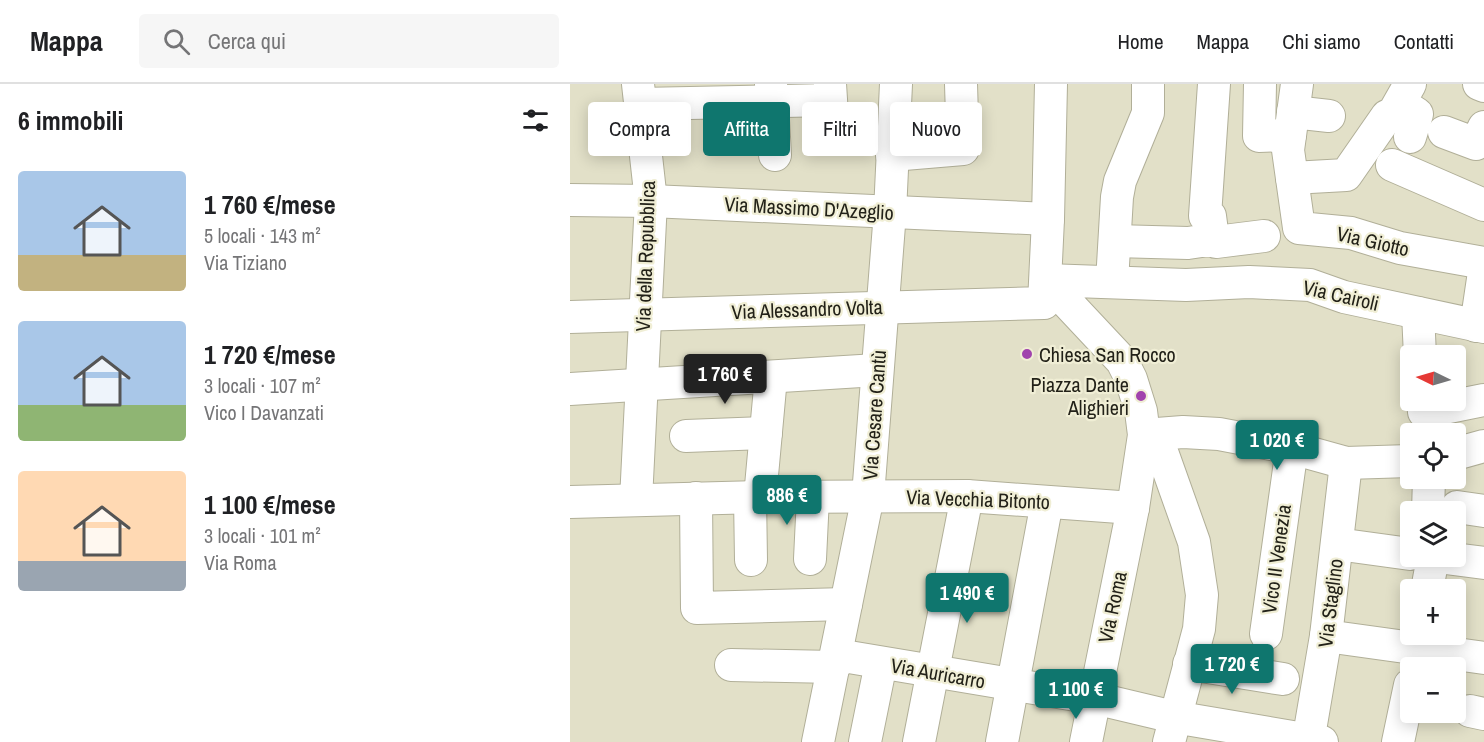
<!DOCTYPE html>
<html lang="it">
<meta charset="utf-8">
<style>
:root{--surface:#fff;--page:#f6f6f6;--text:#202124;--muted:#757577;--line:#e0e0e0;--accent:#0f766e}
body{margin:0;font-family:"Archivo Narrow",sans-serif;background:var(--page);color:var(--text);height:100vh;display:flex;flex-direction:column;font-size:22px;white-space:nowrap}
*{box-sizing:border-box;margin:0}
p{font-size:20px;color:var(--muted)}
.icon{flex:none;width:33px;height:33px;fill:none;stroke:currentColor;stroke-width:2;stroke-linecap:round;stroke-linejoin:round}
.map{position:relative;flex:1;overflow:hidden}
.sheet{display:flex;flex-direction:column;background:var(--surface);width:570px}
.sheet>*{flex:none}
.top-card{position:absolute;left:18px;top:18px;width:570px;height:54px;display:flex;gap:12px}
.needle{width:39px;rotate:275deg}
.fabs{position:absolute;left:830px;top:261px;display:grid;gap:12px}
.fabs a{display:grid;place-items:center;width:66px;height:66px;border-radius:6px;background:var(--surface);box-shadow:0 3px 15px #0003;font-size:30px}
.price{position:absolute;translate:-50% -51px;padding:0 14px;border-radius:6px;background:var(--accent);color:#fff;font-size:20px;line-height:39px;filter:drop-shadow(0 2px 3px #0008)}
.price::after{content:'';position:absolute;left:50%;top:36px;width:18px;height:14px;margin-left:-9px;background:inherit;clip-path:polygon(0 0,100% 0,50% 100%)}
.price.on{background:#222;color:#fff}
ul{padding:0;list-style:none}
li{display:flex;align-items:center;gap:18px;height:150px;padding:0 18px}
li span{display:grid;place-items:center;flex:none;width:168px;height:120px;border-radius:6px;color:#555}
li>.icon{margin-inline-start:auto}
span .icon{width:72px;height:72px;fill:#fffc;stroke-width:1}
li b{font-size:26px}
h2{display:flex;justify-content:space-between;align-items:center;height:72px;padding:0 18px;font-size:26px}
.chip{padding:0 21px;border-radius:6px;background:var(--surface);box-shadow:0 3px 15px #0003;font-size:21px;line-height:54px}
.chip.on{background:var(--accent);color:#fff}
header{display:flex;align-items:center;gap:36px;box-sizing:border-box;height:84px;padding:0 30px;background:var(--surface);border-bottom:2px solid var(--line)}
header strong{font-size:28px}
nav{display:flex;gap:33px;margin-inline-start:auto;font-size:21px}
.search{width:420px;height:54px;background:var(--page);display:flex;align-items:center;gap:15px;box-sizing:border-box;padding:0 21px;border-radius:6px;color:var(--muted);font-size:22px}
main{display:flex;flex:1;min-height:0}
.map>svg:first-child{display:block}
</style>
<header>
<strong>Mappa</strong>
<div class="search"><svg class="icon" aria-label="search" viewBox="0 0 24 24"><circle cx="10" cy="10" r="6"/><path d="M15 15l6 6"/></svg>Cerca qui</div>
<nav><a>Home</a><a>Mappa</a><a>Chi siamo</a><a>Contatti</a></nav>
</header>
<main>
<section class="sheet">
<h2>6 immobili<svg class="icon" aria-label="filters" viewBox="0 0 24 24"><path d="M4 7h16M4 17h16"/><circle cx="9" cy="7" r="2"/><circle cx="15" cy="17" r="2"/></svg></h2>
<ul>
<li><span style="background:linear-gradient(#a9c7e8 70%,#c2b280 0)"><svg class="icon" aria-label="home" viewBox="0 0 24 24"><path d="M3 11l9-7 9 7M6 9v11h12V9"/></svg></span><div><b>1 760 €/mese</b><p>5 locali · 143 m²</p><p>Via Tiziano</p></div></li>
<li><span style="background:linear-gradient(#a9c7e8 70%,#8fb573 0)"><svg class="icon" aria-label="home" viewBox="0 0 24 24"><path d="M3 11l9-7 9 7M6 9v11h12V9"/></svg></span><div><b>1 720 €/mese</b><p>3 locali · 107 m²</p><p>Vico I Davanzati</p></div></li>
<li><span style="background:linear-gradient(#ffd9b3 75%,#9aa5b1 0)"><svg class="icon" aria-label="home" viewBox="0 0 24 24"><path d="M3 11l9-7 9 7M6 9v11h12V9"/></svg></span><div><b>1 100 €/mese</b><p>3 locali · 101 m²</p><p>Via Roma</p></div></li>
</ul>
</section>
<div class="map">
<svg width="914" height="658" viewBox="0 0 914 658">
<rect width="100%" height="100%" fill="#e2e0c8"/>
<g fill="none" stroke-linecap="round" stroke-linejoin="round">
<g stroke="#b1af98" stroke-width="34">
<g id="minor">
<polyline points="201,0 205,71"/>
<polyline points="260,0 263,46"/>
<polyline points="690,0 689,52 720,51"/>
<polyline points="727,0 718,66 729,144 781,149 830,164 914,179"/>
<polyline points="909,0 914,2"/>
<polyline points="830,19 847,30 840,53"/>
<polyline points="70,20 260,16"/>
<polyline points="723,28 759,32"/>
<polyline points="874,48 906,60 914,43"/>
<polyline points="322,71 393,65 391,0"/>
<polyline points="822,81 914,121"/>
<polyline points="722,94 776,91 817,32 823,30 840,0"/>
<polyline points="0,116 81,117 478,135"/>
<polyline points="643,155 640,132 635,132 644,0"/>
<polyline points="545,157 618,159 645,155 646,158 694,152"/>
<polyline points="542,198 547,113 550,97 578,29 578,0"/>
<polyline points="848,229 850,272"/>
<polyline points="0,233 474,219 478,135 481,0"/>
<polyline points="906,242 914,188"/>
<polyline points="0,305 307,286"/>
<polyline points="853,316 854,328 914,316"/>
<polyline points="574,351 613,348 649,350 722,364 776,379 840,377"/>
<polyline points="586,351 624,458 632,511 629,545 599,658"/>
<polyline points="116,352 196,349"/>
<polyline points="885,370 914,362"/>
<polyline points="180,413 181,476"/>
<polyline points="190,413 201,293"/>
<polyline points="126,414 127,524 276,520"/>
<polyline points="66,416 81,117 68,0"/>
<polyline points="0,418 190,413 397,412 563,424"/>
<polyline points="887,423 914,427"/>
<polyline points="858,428 859,394"/>
<polyline points="767,460 840,470"/>
<polyline points="860,472 914,479"/>
<polyline points="240,475 243,413"/>
<polyline points="857,506 863,473"/>
<polyline points="696,550 722,364"/>
<polyline points="756,552 914,574"/>
<polyline points="267,571 524,614 604,633 752,658"/>
<polyline points="619,580 713,595"/>
<polyline points="161,581 264,583"/>
<polyline points="900,627 914,630"/>
<polyline points="248,658 298,412 320,128 326,0"/>
<polyline points="295,658 311,579"/>
<polyline points="349,658 397,412"/>
<polyline points="432,658 477,418"/>
<polyline points="516,658 563,424 574,351 571,327 561,295 552,277 476,196 616,201 679,198 740,201 774,213 914,243"/>
<polyline points="738,658 756,552 776,379"/>
<polyline points="828,658 840,601"/>
</g>
</g>
<use href="#minor" stroke="#fff" stroke-width="32"/>
</g>
<g fill="#a143ad" stroke="#f0eed5" stroke-width="2">
<circle cx="457" cy="270" r="6"/>
<circle cx="571" cy="312" r="6"/>
</g>
<g text-anchor="middle" dominant-baseline="central" stroke-width="4.5" stroke-linejoin="round" paint-order="stroke">
<g font-size="20" fill="#222118" stroke="#f0eed5">
<text transform="translate(239 124) rotate(3)">Via Massimo D'Azeglio</text>
<text transform="translate(803 157) rotate(13)">Via Giotto</text>
<text transform="translate(75 172) rotate(-88)">Via della Repubblica</text>
<text transform="translate(771 211) rotate(13)">Via Cairoli</text>
<text transform="translate(237 225) rotate(-2)">Via Alessandro Volta</text>
<text transform="translate(304 331) rotate(-86)">Via Cesare Cantù</text>
<text transform="translate(408 415) rotate(2)">Via Vecchia Bitonto</text>
<text transform="translate(706 475) rotate(-82)">Vico II Venezia</text>
<text transform="translate(760 519) rotate(-83)">Via Staglino</text>
<text transform="translate(542 523) rotate(-78)">Via Roma</text>
<text transform="translate(368 589) rotate(10)">Via Auricarro</text>
</g>
<g font-size="20" fill="#222118" stroke="#f0eed5" text-anchor="start">
<text x="469" y="270">Chiesa San Rocco</text>
<text x="559" y="300" text-anchor="end">Piazza Dante<tspan x="559" dy="23">Alighieri</tspan></text>
</g>
</g>
</svg>
<div class="fabs">
<a><svg class="needle" viewBox="-14 -14 28 28"><path d="M0-13l5 13h-10z" fill="#e53935"/><path d="M0 13l5-13h-10z" fill="#757577"/></svg></a>
<a><svg class="icon" aria-label="locate" viewBox="0 0 24 24"><circle cx="12" cy="12" r="6"/><path d="M12 2v4M12 18v4M2 12h4M18 12h4"/></svg></a>
<a><svg class="icon" aria-label="layers" viewBox="0 0 24 24"><path d="M12 4l9 5-9 5-9-5zM3 14l9 5 9-5"/></svg></a>
<a>+</a>
<a>−</a>
</div>
<b class="price on" style="left:155px;top:321px">1 760 €</b>
<b class="price" style="left:707px;top:387px">1 020 €</b>
<b class="price" style="left:217px;top:442px">886 €</b>
<b class="price" style="left:397px;top:540px">1 490 €</b>
<b class="price" style="left:662px;top:611px">1 720 €</b>
<b class="price" style="left:506px;top:636px">1 100 €</b>
<div class="top-card">
<a class="chip">Compra</a>
<a class="chip on">Affitta</a>
<a class="chip">Filtri</a>
<a class="chip">Nuovo</a>
</div>
</div>
</main>
